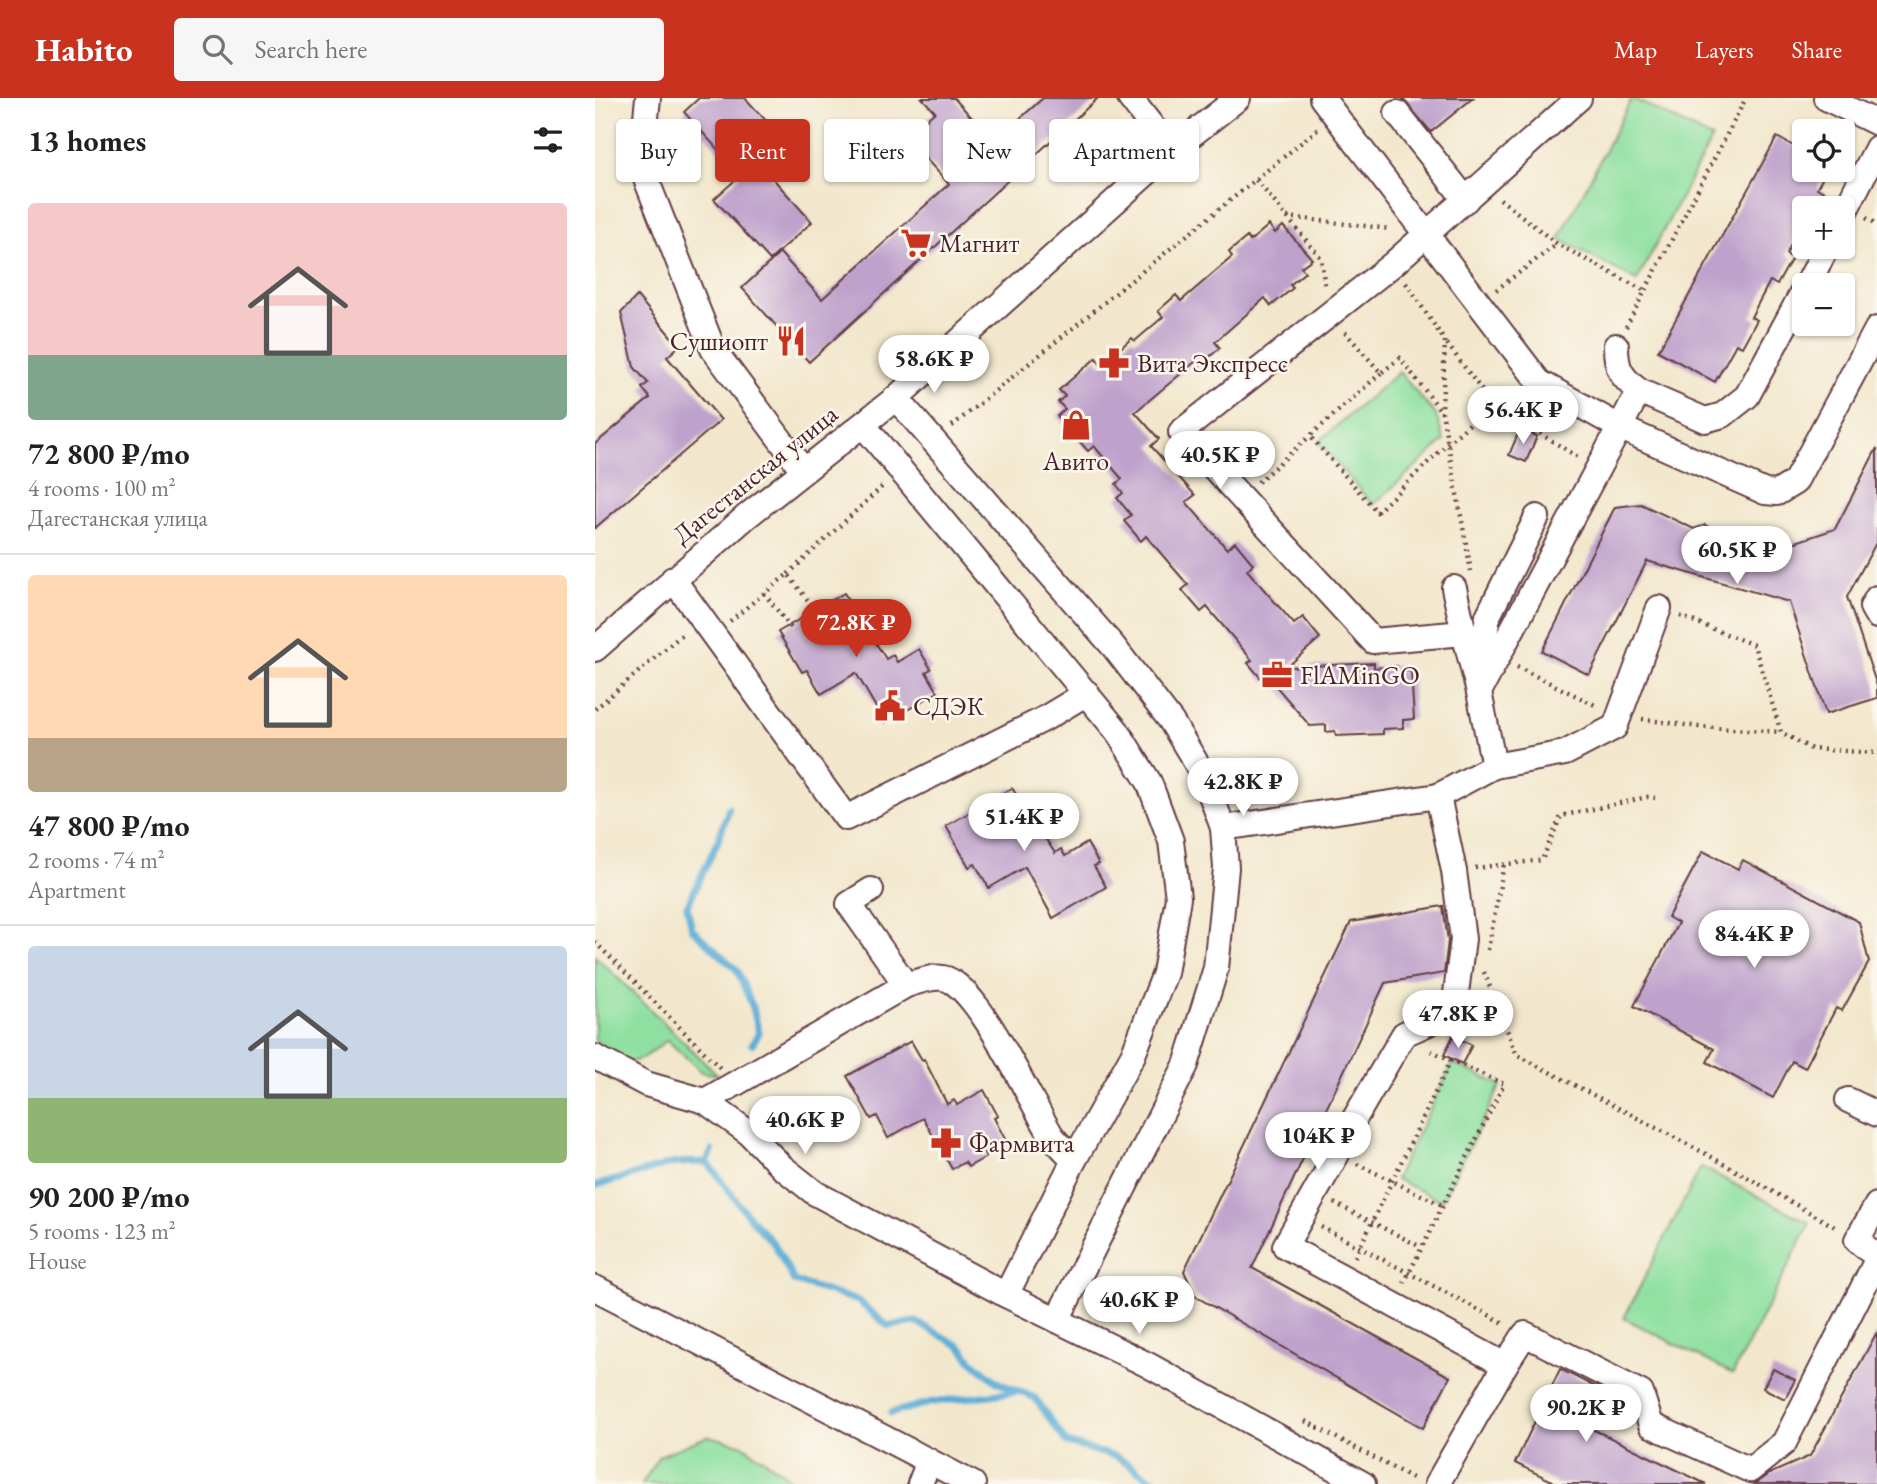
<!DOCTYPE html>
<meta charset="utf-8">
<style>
:root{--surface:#fff;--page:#f6f6f6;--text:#202124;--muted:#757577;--line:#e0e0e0;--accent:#c8321e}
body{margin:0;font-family:"EB Garamond",serif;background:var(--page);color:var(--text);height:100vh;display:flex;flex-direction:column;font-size:26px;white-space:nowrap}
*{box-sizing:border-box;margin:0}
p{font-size:23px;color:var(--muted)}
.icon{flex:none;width:38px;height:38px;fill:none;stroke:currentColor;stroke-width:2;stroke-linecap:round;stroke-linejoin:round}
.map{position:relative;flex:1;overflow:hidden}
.sheet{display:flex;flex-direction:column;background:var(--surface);width:595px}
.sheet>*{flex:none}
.top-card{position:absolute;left:21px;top:21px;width:665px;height:63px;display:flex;gap:14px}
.tools{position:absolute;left:1197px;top:21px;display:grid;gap:14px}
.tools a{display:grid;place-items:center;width:63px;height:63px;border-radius:7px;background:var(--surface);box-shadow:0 2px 5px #0004;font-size:35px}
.price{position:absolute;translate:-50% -60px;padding:0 16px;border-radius:24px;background:#fff;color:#222;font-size:23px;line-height:46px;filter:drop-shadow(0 2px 4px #0008)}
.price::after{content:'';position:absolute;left:50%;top:42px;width:21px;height:16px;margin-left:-10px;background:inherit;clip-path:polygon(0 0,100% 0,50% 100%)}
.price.on{background:var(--accent);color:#fff}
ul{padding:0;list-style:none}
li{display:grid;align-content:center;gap:14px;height:371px;padding:0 28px}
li+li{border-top:2px solid var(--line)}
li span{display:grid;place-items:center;height:217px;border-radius:7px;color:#555}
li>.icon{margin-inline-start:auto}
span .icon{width:126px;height:126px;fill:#fffc;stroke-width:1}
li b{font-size:30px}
h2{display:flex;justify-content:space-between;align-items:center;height:84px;padding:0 28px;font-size:30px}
.pill{padding:0 24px;border-radius:7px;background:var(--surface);box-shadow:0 2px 5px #0004;font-size:24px;line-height:63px}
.pill.on{background:var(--accent);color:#fff}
header{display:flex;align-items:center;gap:42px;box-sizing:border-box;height:98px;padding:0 35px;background:var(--accent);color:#fff}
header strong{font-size:33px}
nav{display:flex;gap:38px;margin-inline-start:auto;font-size:24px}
.search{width:490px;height:63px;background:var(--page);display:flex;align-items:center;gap:18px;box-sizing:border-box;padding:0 24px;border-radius:7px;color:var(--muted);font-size:26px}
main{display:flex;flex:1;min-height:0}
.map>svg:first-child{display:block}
</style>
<header>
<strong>Habito</strong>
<div class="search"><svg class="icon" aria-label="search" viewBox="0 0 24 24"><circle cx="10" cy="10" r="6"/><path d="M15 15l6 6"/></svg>Search here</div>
<nav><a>Map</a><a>Layers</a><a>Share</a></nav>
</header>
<main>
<section class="sheet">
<h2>13 homes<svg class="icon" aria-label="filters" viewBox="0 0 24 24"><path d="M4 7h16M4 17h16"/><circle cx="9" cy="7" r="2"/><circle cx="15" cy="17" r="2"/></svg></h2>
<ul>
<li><span style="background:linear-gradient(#f6c9c9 70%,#7fa58c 0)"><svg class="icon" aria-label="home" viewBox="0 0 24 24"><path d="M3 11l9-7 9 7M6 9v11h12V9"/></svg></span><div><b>72 800 ₽/mo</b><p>4 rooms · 100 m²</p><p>Дагестанская улица</p></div></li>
<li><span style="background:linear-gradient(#ffd9b3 75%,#b9a48a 0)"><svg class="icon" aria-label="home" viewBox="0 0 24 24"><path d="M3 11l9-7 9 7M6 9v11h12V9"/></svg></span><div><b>47 800 ₽/mo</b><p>2 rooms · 74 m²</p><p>Apartment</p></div></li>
<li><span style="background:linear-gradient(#c9d6e8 70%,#8fb573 0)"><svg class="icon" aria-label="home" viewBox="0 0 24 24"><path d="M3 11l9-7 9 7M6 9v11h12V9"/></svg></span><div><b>90 200 ₽/mo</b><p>5 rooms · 123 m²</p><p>House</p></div></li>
</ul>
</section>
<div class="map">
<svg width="1282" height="1386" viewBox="0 0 1282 1386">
<rect width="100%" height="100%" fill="#fbf7ec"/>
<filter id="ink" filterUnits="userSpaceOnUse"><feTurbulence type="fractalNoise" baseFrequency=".0143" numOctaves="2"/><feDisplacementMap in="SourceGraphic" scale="14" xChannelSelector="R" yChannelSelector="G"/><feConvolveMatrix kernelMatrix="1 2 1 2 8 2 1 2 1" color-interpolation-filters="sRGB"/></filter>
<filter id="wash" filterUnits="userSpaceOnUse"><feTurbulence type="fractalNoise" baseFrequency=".00686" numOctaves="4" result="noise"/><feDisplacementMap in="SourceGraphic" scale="28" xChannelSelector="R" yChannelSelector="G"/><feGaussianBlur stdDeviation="1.57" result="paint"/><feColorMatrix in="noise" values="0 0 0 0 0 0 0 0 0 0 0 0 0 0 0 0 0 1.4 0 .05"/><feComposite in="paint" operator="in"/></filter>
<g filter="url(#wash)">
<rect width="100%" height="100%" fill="#f2e7cc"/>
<g fill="#8fe0a0" stroke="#6c8066" stroke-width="2">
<polygon points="1037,0 1117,40 1042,183 964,141"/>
<polygon points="804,274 841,317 849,343 778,407 723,344"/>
<path d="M0,858L123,977L107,974L72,942C40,968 31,974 0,942Z"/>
<polygon points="858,965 906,987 847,1103 800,1081"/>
<polygon points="1106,1069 1215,1125 1138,1276 1029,1220"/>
<polygon points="113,1338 146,1346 190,1376 197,1386 47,1386 64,1358"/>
</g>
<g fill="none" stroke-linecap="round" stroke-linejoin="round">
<g stroke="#5badd6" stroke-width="7">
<polyline points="134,710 123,743 92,808 97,831 142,872 158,910 164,935 157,946"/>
<polyline points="112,1064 117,1053"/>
<polyline points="0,1088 79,1065 112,1064 154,1119 180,1147 199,1183 263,1203 293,1228 321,1224 365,1248 377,1263 402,1284 440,1300 472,1345 522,1359 564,1386"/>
<polyline points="296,1315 338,1304 420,1294"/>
</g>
</g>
<g id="blocks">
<g fill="#bfa2cc">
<polygon points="104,0 150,0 188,41 163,64 217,124 175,162 119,101 146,77 89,14"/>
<polygon points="327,0 359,0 399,44 448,0 503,0 214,264 147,190 185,155 227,201 354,86 311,39 340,14"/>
<polygon points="807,0 878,0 836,34"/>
<polygon points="1182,39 1209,54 1209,72 1232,72 1222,90 1232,96 1225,110 1209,110 1209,123 1191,156 1197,160 1182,187 1175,183 1156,219 1162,222 1147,249 1141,246 1120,284 1063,253"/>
<polygon points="674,127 680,135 688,128 717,161 706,169 710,174 695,187 698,190 676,208 670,200 620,244 625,250 605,267 601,263 540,314 564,341 556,348 600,397 591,404 632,451 640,444 658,466 652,472 699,526 708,519 725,540 692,569 779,565 779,570 802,568 802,574 816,573 819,621 808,622 808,630 788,631 788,636 741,638 740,633 731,634 731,627 715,628 674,580 669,584 653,565 657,562 612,509 606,514 587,492 593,487 551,438 546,443 529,423 536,417 522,400 528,395 521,386 527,381 499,348 493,353 462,318 470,311 463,304 470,298 464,292 501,260 506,267 537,240 540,243 568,219 563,213 581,197 586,203 637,159 634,154 652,139 655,143"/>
<polygon points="42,198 84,248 72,259 126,322 0,430 0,346 55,300 47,290 53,285 39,269 26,215"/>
<polygon points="925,331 942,338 931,364 914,357"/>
<polygon points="1282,350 1282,443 1252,499 1282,588 1282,600 1231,616 1194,504 1052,463 994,577 947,553 1020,409 1046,406 1099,431 1110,427 1165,456 1240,431"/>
<polygon points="249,495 291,561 298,557 302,564 324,551 336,571 331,574 343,594 290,625 261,575 226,596 212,572 207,574 183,534"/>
<polygon points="417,690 460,755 466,751 470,758 492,745 504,766 499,768 511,789 458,820 430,769 394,790 380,766 374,769 351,728"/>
<polygon points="1108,753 1143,771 1148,762 1264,824 1274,864 1247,913 1241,910 1210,970 1197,963 1178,1000 1112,964 1119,951 1039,908 1083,825 1073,819"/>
<polygon points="848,808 853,843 849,875 790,885 657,1170 855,1279 828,1330 600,1198 589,1173 756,824"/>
<polygon points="858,938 877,947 867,966 849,957"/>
<polygon points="316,943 327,962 329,961 352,1006 359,1002 362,1007 389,992 403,1018 399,1020 411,1043 389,1055 391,1059 373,1069 370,1064 357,1071 328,1020 293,1040 282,1018 276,1021 252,978"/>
<polygon points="1282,1234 1282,1386 1159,1386 1174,1376 1215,1358"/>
<polygon points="965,1271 1012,1295 995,1330 1111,1386 963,1386 920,1365"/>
<polygon points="1178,1271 1200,1282 1190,1301 1168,1290"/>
</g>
</g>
</g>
<g filter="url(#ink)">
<use href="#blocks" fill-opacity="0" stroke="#633d43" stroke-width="2"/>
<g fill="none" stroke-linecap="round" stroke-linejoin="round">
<g stroke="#633d43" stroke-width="28">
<g id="minor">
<polyline points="53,0 46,68 118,251 208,372"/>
<polyline points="535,0 576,53"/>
<polyline points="727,0 944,284 1026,330 1170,394 1182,395 1200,384 1282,231"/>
<polyline points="1231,0 1282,25"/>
<polyline points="802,15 871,102"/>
<polyline points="1248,117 1282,50"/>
<polyline points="1212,187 1232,149"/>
<path d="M1021,248C1021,271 1026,279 1044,293"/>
<polyline points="301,300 518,548 576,623 609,678 628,730 631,770 621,870 591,967 462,1222"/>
<polyline points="269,328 522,633 554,684 576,743 583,800 570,875 538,957 479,1062 411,1197"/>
<polyline points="78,481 251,720 449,621 492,595"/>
<polyline points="859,490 869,535"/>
<polyline points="1282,500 1277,509 1282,518"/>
<polyline points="0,551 152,418 301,300 576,53 643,0"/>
<polyline points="898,567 890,536 893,518 942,419"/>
<polyline points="884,594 869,535 778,543 586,334 798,166 984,0"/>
<polyline points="899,668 884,594 1044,293 1110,322 1128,317 1152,298 1209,192"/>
<polyline points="843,698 859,773 868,841 860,903 836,924 809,936 754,1030 742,1056 690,1148 910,1267"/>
<polyline points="628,730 843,698 899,668 970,655 1020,629 1064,510"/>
<polyline points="276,792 254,806 311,887"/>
<polyline points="0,959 51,986 110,1003 154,1035 187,1069 220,1095 411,1197 553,1267 768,1386"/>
<polyline points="1253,1002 1282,1016"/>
<path d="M110,1003L311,887C322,884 336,878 348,880C383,885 437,1008 457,1038C464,1047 472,1054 479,1062"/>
<polyline points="1282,1107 1262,1142 1282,1159"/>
<polyline points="0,1190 378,1386"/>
<polyline points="325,1386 334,1363"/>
<polyline points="842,1386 910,1267 930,1236 1046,1295 1056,1327 1155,1372 1189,1345 1282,1162"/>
</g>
</g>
<g stroke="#633d43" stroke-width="4.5" stroke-dasharray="2 5" stroke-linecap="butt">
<polyline points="661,82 726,160 730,190"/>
<polyline points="905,101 962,146 1050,193"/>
<polyline points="692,119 796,131"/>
<polyline points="1271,120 1282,126"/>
<polyline points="811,185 850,243 847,314 876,473"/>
<polyline points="901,192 962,146"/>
<polyline points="1031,229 1151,0"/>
<polyline points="750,234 786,275 805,260 846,313"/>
<polyline points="786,275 715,338 782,414 853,345 897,306 850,243"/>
<polyline points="897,306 983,359"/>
<polyline points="357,328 723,31"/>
<polyline points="663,384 715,338"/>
<polyline points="193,476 290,386"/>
<polyline points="169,495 199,534"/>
<polyline points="1085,518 1159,547 1186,634 1216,651 1282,655"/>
<polyline points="135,523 193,476 220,512"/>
<polyline points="922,569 1002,608"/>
<polyline points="0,611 90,534"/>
<polyline points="1047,621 1104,629 1186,634"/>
<polyline points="880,770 947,762 966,718 1052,699 1060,700"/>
<polyline points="0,844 125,970"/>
<polyline points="893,852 909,766"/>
<polyline points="889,874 922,957 1113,1057 1242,1130"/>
<polyline points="762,1066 847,1107"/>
<polyline points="739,1105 826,1149"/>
<polyline points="726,1129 911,1226"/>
<polyline points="760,1159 856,962"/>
<polyline points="809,1185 909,986 834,952"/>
<polyline points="710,1323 819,1381"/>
</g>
<use href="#minor" stroke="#fff" stroke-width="24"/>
</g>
</g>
<defs>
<g id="supermarket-bare" transform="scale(2.415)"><path d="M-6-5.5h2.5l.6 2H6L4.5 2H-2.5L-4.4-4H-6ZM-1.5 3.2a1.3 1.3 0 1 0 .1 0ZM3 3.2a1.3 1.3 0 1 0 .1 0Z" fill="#c8321e" stroke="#fbf7ec" stroke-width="2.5" paint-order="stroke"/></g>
<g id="restaurant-bare" transform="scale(2.415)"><path d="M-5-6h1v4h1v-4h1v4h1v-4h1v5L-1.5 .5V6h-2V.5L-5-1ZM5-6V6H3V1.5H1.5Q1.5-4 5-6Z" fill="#c8321e" stroke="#fbf7ec" stroke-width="2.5" paint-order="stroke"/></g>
<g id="pharmacy-bare" transform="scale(2.415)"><path d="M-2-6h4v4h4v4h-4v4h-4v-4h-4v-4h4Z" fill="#c8321e" stroke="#fbf7ec" stroke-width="2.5" paint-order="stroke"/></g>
<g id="shop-bare" transform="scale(2.415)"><path d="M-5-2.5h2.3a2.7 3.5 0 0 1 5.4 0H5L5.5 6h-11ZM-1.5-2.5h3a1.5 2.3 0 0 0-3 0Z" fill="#c8321e" stroke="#fbf7ec" stroke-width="2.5" paint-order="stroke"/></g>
<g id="office-bare" transform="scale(2.415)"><path d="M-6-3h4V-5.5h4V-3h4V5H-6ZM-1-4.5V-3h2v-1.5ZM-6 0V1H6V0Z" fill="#c8321e" stroke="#fbf7ec" stroke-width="2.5" paint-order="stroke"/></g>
<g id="civic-bare" transform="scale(2.415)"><path d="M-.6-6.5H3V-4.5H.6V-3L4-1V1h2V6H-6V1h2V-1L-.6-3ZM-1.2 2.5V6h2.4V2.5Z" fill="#c8321e" stroke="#fbf7ec" stroke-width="2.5" paint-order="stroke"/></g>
</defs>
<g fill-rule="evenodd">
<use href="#supermarket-bare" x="321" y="145"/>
<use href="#restaurant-bare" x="196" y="243"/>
<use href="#pharmacy-bare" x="519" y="265"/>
<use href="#shop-bare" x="481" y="327"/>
<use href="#office-bare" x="682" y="577"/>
<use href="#civic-bare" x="295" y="608"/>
<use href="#pharmacy-bare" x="351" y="1045"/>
</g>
<g text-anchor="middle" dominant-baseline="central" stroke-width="5" stroke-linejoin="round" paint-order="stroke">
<g font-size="26" fill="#4a1f2b" stroke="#fbf7ec" text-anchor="start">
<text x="344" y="145">Магнит</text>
<text x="173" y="243" text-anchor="end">Сушиопт</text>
<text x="542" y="265">Вита Экспресс</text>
<text x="481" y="363" text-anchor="middle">Авито</text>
<text x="705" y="577">FlAMinGO</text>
<text x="318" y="608">СДЭК</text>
<text x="374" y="1045">Фармвита</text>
</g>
<g font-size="26" fill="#4a1f2b" stroke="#fbf7ec">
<text transform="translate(160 376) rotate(-39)">Дагестанская улица</text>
</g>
</g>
</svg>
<div class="tools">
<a><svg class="icon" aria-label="locate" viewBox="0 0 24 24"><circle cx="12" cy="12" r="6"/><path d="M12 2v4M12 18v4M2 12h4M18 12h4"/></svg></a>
<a>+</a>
<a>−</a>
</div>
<b class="price" style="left:339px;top:297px">58.6K ₽</b>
<b class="price" style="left:928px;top:348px">56.4K ₽</b>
<b class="price" style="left:625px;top:393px">40.5K ₽</b>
<b class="price" style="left:1142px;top:488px">60.5K ₽</b>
<b class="price on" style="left:261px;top:561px">72.8K ₽</b>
<b class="price" style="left:648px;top:720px">42.8K ₽</b>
<b class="price" style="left:429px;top:755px">51.4K ₽</b>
<b class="price" style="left:1159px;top:872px">84.4K ₽</b>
<b class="price" style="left:863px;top:952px">47.8K ₽</b>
<b class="price" style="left:210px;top:1058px">40.6K ₽</b>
<b class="price" style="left:723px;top:1074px">104K ₽</b>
<b class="price" style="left:544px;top:1238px">40.6K ₽</b>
<b class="price" style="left:991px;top:1346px">90.2K ₽</b>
<div class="top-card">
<a class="pill">Buy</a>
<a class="pill on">Rent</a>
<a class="pill">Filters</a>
<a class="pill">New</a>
<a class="pill">Apartment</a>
</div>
</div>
</main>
